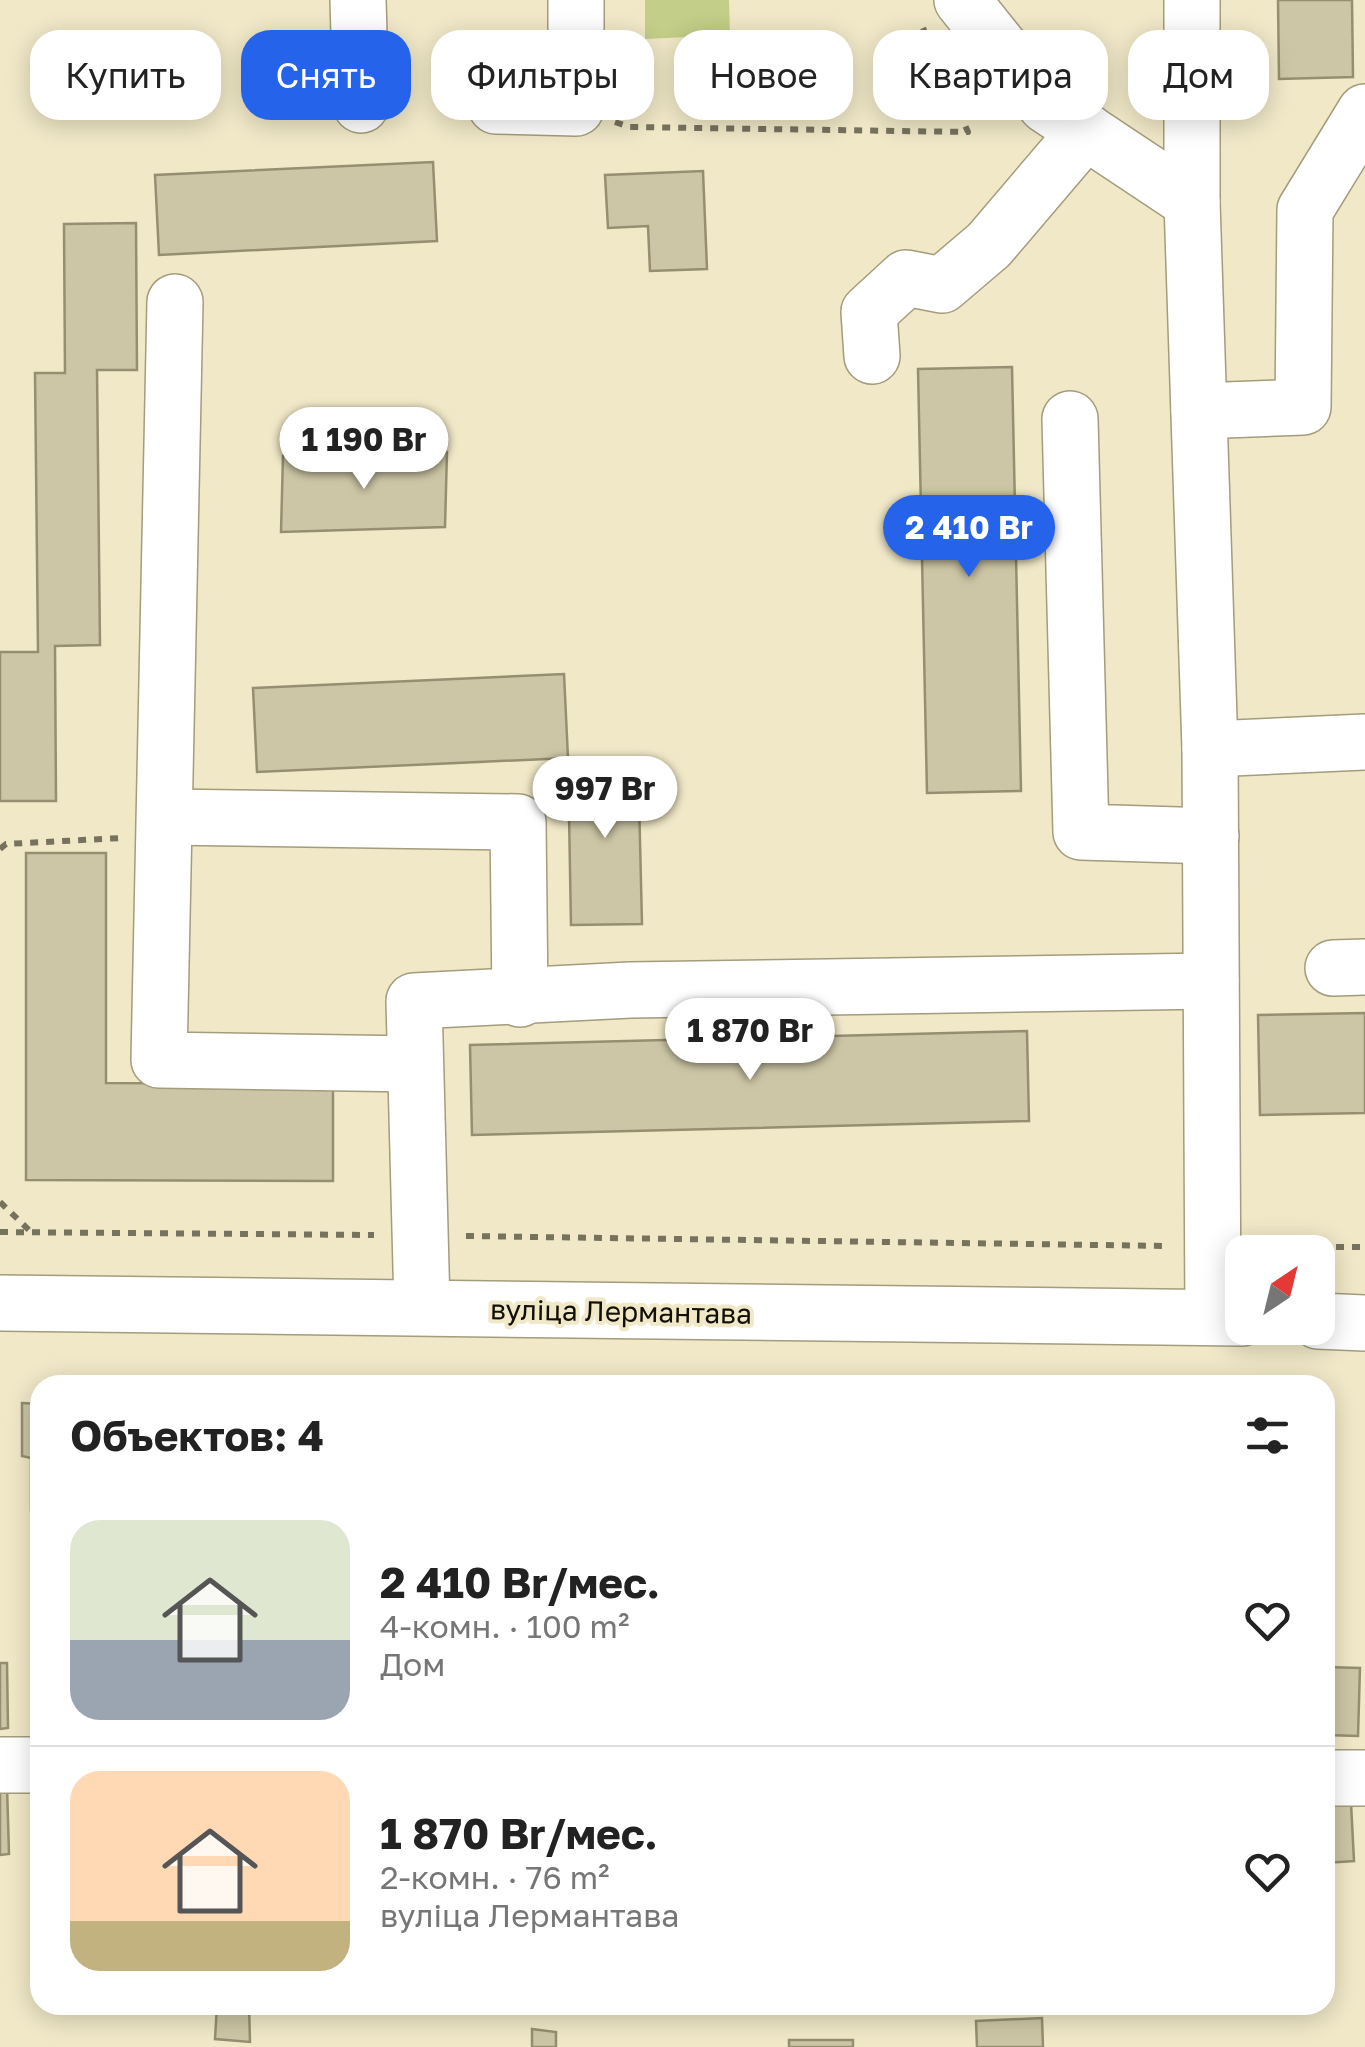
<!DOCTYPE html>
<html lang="ru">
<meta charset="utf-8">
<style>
:root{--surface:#fff;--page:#f6f6f6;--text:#222;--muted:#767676;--line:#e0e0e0;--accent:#2563eb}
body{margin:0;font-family:"Golos Text",sans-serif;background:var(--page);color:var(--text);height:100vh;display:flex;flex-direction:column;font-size:38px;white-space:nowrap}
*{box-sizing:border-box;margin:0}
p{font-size:32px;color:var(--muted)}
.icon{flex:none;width:55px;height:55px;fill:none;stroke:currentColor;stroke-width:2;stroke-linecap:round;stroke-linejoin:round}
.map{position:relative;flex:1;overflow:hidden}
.drawer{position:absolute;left:30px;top:1375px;width:1305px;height:640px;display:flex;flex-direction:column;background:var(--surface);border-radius:30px;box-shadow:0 5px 25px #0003}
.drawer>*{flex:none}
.guide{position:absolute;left:30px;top:30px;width:1305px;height:90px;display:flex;gap:20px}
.needle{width:65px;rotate:35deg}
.buttons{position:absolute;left:1225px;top:1235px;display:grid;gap:20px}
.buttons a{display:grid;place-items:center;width:110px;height:110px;border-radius:20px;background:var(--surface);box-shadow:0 5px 25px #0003;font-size:50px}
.price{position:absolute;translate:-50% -85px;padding:0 22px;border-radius:35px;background:#fff;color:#222;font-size:32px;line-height:65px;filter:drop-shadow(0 2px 5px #0008)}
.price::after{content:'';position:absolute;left:50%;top:60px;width:30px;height:22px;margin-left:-15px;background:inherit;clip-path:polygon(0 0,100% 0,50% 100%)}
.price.on{background:var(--accent);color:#fff}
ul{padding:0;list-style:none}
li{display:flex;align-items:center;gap:30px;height:250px;padding:0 40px}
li+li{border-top:2px solid var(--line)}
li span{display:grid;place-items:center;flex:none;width:280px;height:200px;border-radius:30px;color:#555}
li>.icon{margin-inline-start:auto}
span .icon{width:120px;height:120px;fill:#fffc;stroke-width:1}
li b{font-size:42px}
h2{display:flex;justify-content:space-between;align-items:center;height:120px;padding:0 40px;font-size:42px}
.chip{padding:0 35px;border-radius:30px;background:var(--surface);box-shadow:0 5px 25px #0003;font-size:35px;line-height:90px}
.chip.on{background:var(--accent);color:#fff}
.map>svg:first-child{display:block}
</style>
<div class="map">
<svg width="1365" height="2047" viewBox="0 0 1365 2047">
<rect width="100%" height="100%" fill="#f0e8c7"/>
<polygon fill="#c3ce88" points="645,0 729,0 730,35 645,39"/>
<g fill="#cdc6a6" stroke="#958e70" stroke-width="2.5">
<polygon points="1278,0 1352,0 1353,77 1279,79"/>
<polygon points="433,162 437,241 159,255 155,175"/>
<polygon points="703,171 707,269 650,271 648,226 608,228 605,175"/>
<polygon points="136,223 137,370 97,370 100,645 55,646 56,801 0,801 0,652 38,652 35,373 65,373 64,224"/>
<polygon points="1012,367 1021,791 927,793 918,369"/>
<polygon points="447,452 445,527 281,532 283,456"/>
<polygon points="564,674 568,758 257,772 253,688"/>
<polygon points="568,758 638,758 642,924 571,925"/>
<polygon points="26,853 106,853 106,1083 333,1084 333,1181 26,1180"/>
<polygon points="1365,1013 1365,1113 1260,1115 1258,1015"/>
<polygon points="1027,1031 1029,1121 472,1135 470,1045"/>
<polygon points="22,1403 40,1404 40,1510 31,1510 31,1458 22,1456"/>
<polygon points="0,1663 7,1663 8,1728 0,1729"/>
<polygon points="1325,1667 1360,1668 1358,1736 1325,1735"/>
<polygon points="7,1786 9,1854 0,1855 0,1787"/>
<polygon points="1351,1803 1354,1861 1325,1863 1325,1804"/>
<polygon points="217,2005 249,2005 250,2042 215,2039"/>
<polygon points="1042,2018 1043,2047 977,2047 976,2021"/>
<polygon points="532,2029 556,2032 556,2047 532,2047"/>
<rect x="789" y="2040" width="64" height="7"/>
</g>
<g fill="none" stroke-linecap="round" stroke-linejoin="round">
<g stroke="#a39c7d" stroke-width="58">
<g id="minor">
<polyline points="358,0 361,105"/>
<polyline points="962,0 1046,105 1192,202"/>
<polyline points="1192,0 1192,202 1210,749 1213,1317"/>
<polyline points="496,106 576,108 576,0"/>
<polyline points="175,302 159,1060 414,1064"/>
<polyline points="872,356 869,312 906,278 942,285 989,245 1086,131"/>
<polyline points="1199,411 1303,407 1305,210 1365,112"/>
<polyline points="1070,419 1081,832 1211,836"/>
<polyline points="1210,749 1365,742"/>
<polyline points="165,817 518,822 520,999"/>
<polyline points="1333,968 1365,967"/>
<polyline points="0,1303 1242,1318"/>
<polyline points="422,1306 414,1001 630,990 1211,981"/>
<polyline points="1318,1321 1365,1323"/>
<polyline points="0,1765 40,1765"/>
<polyline points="1325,1778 1365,1778"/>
</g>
</g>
<g stroke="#77725e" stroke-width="6" stroke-dasharray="8 8" stroke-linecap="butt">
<polyline points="615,122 630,127 968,132 923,28"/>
<polyline points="0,849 6,844 121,838"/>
<polyline points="0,1202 30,1231"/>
<polyline points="0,1232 374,1235"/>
<polyline points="466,1236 1169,1246"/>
<polyline points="1256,1247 1365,1247"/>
</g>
<use href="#minor" stroke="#fff" stroke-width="55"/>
</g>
<g text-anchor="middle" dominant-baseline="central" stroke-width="8" stroke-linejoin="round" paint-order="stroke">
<g font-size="28" fill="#120f05" stroke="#f0e8c7">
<text transform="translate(621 1311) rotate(1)">вуліца Лермантава</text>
</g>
</g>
</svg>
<div class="buttons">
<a><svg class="needle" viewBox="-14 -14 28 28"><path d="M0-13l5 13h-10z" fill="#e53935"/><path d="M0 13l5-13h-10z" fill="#767676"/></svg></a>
</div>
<b class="price" style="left:364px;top:492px">1 190 Br</b>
<b class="price on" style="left:969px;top:580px">2 410 Br</b>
<b class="price" style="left:605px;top:841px">997 Br</b>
<b class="price" style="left:750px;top:1083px">1 870 Br</b>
<div class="guide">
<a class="chip">Купить</a>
<a class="chip on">Снять</a>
<a class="chip">Фильтры</a>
<a class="chip">Новое</a>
<a class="chip">Квартира</a>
<a class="chip">Дом</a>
</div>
<section class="drawer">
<h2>Объектов: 4<svg class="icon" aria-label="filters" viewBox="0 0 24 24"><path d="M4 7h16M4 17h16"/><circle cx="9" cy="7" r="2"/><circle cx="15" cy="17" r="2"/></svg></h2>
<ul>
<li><span style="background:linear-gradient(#dfe7d0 60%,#9aa5b1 0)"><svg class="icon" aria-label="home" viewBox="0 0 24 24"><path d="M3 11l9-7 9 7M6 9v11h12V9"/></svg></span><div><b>2 410 Br/мес.</b><p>4-комн. · 100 m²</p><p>Дом</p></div><svg class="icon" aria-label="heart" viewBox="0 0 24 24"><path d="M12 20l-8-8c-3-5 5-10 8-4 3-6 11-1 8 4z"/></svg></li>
<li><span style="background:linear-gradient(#ffd9b3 75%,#c2b280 0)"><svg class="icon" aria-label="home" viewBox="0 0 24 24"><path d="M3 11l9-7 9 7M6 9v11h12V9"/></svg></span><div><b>1 870 Br/мес.</b><p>2-комн. · 76 m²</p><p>вуліца Лермантава</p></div><svg class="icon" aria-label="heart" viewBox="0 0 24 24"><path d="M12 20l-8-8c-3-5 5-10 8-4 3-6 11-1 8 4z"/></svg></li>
</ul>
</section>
</div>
